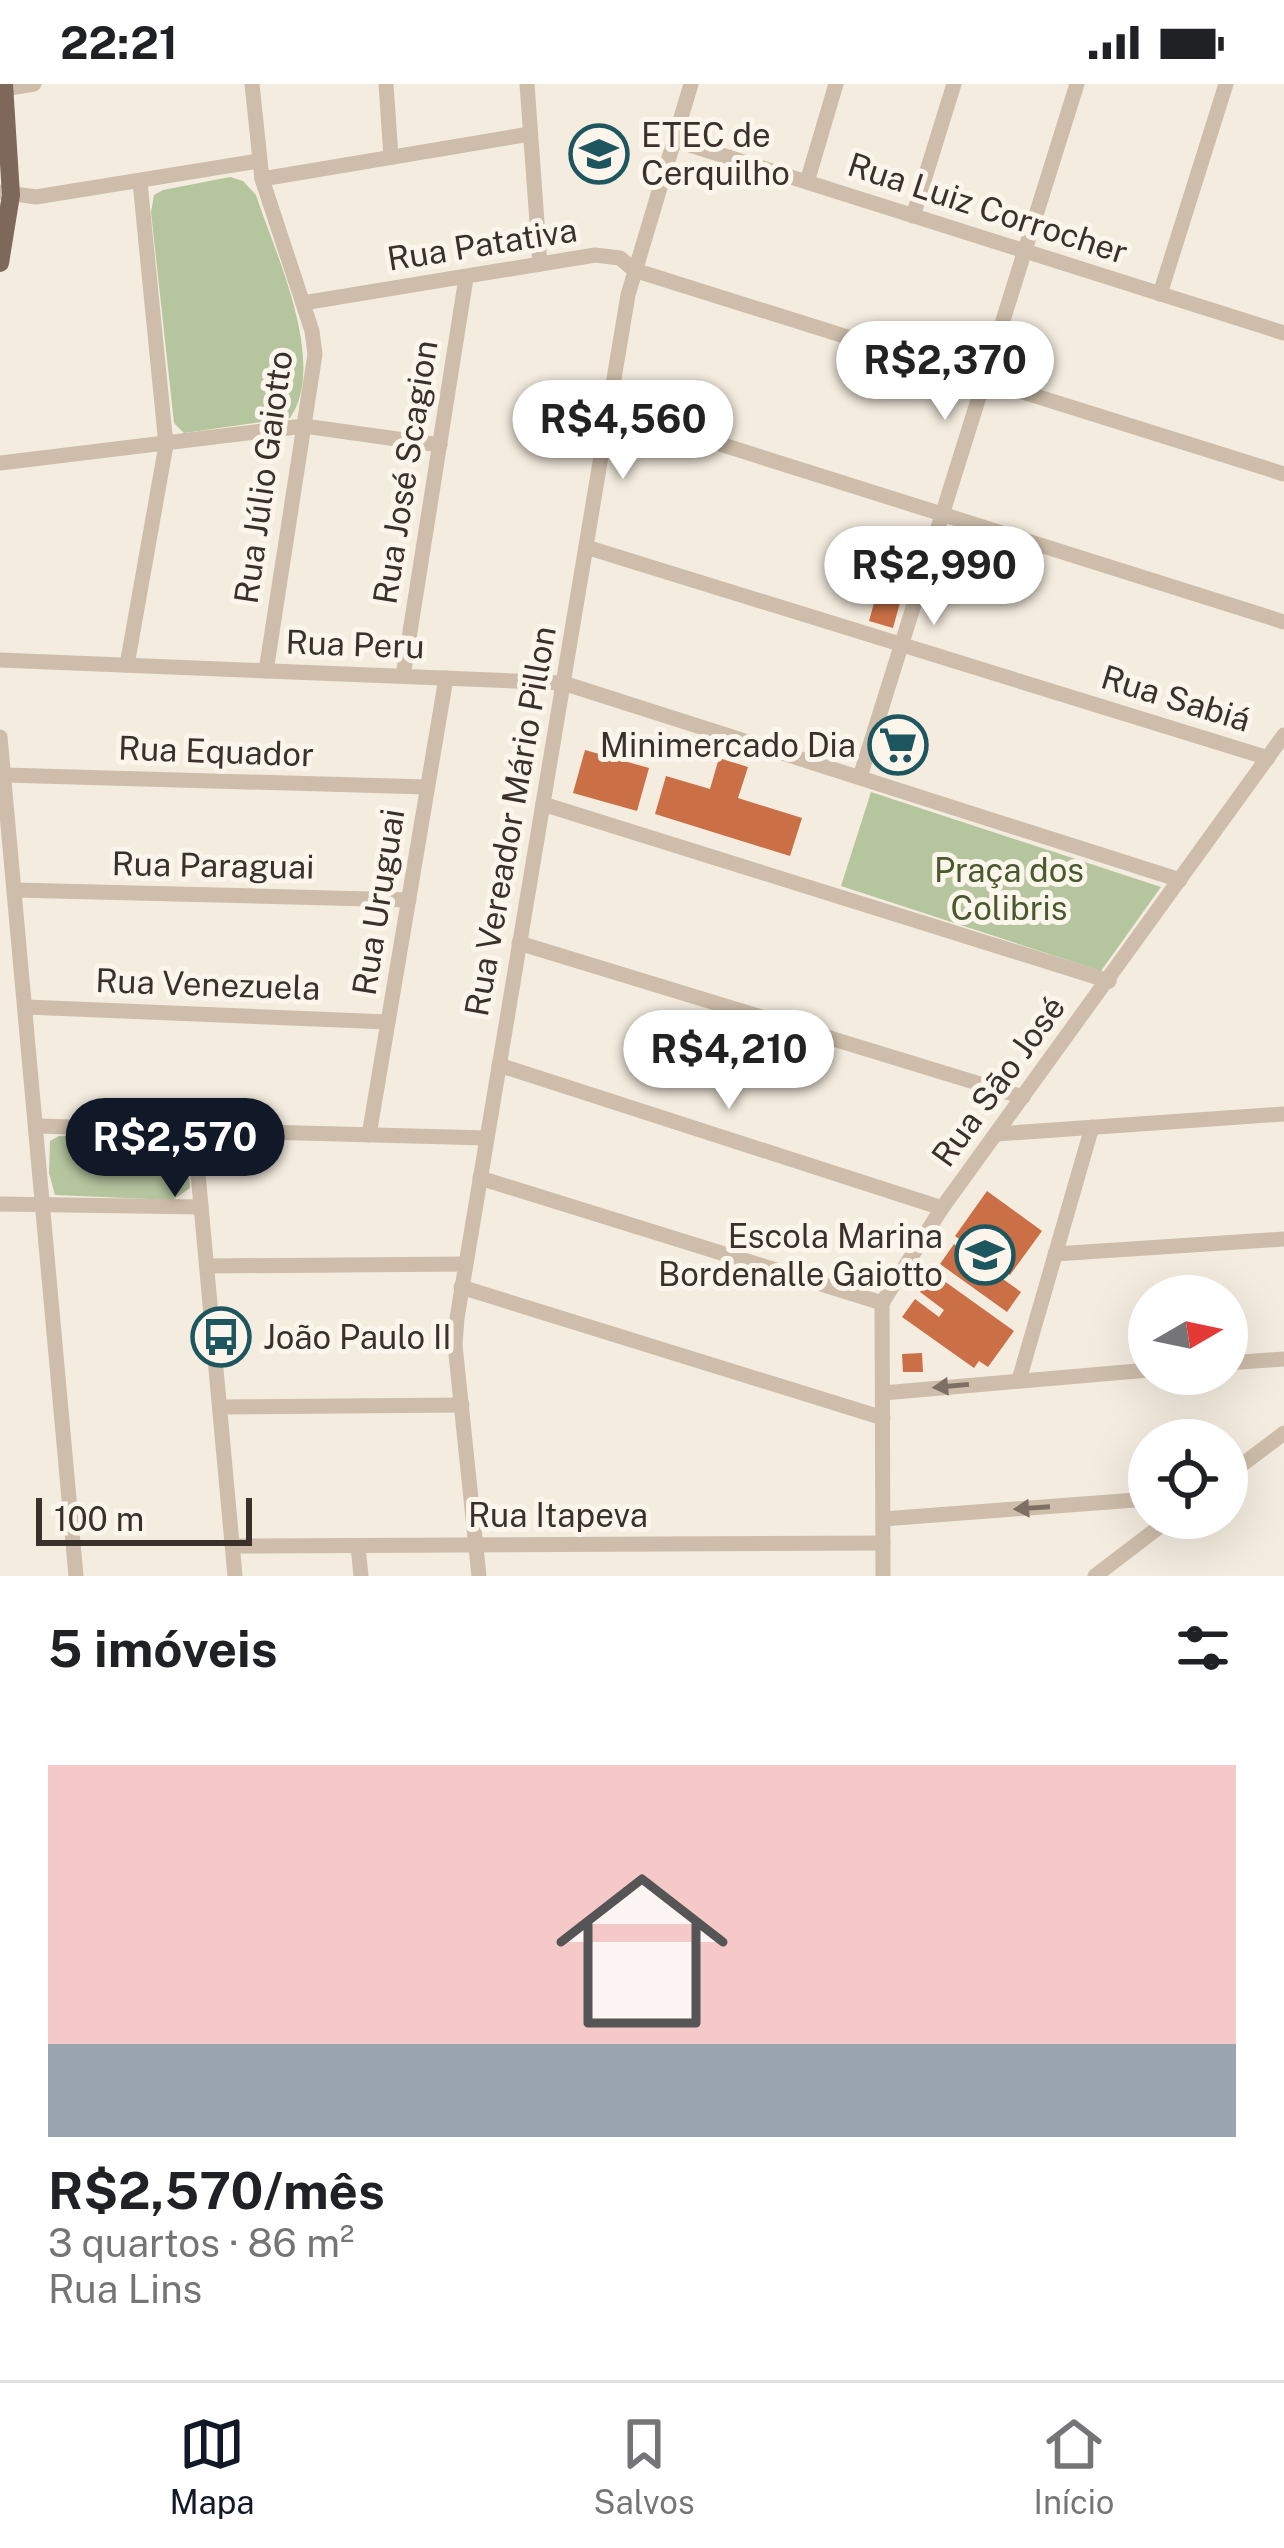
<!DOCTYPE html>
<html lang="pt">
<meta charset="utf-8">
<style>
:root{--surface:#fff;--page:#f6f6f6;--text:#202124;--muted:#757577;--line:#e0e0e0;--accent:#111827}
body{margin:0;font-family:"Public Sans",sans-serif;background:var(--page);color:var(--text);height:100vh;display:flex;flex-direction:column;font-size:45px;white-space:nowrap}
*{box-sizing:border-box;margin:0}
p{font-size:39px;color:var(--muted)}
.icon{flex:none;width:66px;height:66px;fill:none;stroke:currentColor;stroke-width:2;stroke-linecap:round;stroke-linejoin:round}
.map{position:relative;height:1492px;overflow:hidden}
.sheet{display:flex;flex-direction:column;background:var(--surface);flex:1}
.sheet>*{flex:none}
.needle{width:78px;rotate:81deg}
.fabs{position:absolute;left:1128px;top:1191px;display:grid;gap:24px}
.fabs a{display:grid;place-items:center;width:120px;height:120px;border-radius:50%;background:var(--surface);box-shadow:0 12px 48px #0002;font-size:60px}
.scale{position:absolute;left:36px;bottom:30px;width:216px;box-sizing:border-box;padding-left:12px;border:6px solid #3b302a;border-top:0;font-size:33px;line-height:42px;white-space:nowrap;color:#3b302a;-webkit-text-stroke:9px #fbf5ec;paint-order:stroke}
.price{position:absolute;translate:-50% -102px;padding:0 27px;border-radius:42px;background:#fff;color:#222;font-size:39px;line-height:78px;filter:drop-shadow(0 3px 6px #0008)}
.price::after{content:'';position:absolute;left:50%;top:72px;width:36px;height:27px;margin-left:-18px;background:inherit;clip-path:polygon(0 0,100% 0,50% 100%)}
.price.active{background:var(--accent);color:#fff}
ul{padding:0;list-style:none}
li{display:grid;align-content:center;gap:24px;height:636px;padding:0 48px}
li span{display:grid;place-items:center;height:372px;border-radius:0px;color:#555}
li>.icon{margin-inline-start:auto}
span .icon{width:216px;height:216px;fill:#fffc;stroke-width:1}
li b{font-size:51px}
h2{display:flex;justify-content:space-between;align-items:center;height:144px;padding:0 48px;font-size:51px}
.status{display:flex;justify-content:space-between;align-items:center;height:84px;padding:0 60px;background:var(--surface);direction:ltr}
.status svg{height:33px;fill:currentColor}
.dock{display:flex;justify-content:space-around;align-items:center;height:168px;border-top:3px solid var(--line);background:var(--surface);font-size:33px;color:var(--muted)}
.dock a{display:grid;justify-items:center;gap:6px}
.dock .active{color:var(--accent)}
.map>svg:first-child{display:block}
</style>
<div class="status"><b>22:21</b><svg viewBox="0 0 49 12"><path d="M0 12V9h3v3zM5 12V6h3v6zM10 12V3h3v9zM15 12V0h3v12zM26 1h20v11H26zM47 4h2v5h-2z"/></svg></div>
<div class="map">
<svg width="1284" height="1492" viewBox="0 0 1284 1492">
<rect width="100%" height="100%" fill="#f4ecdf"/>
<g fill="#b5c59e">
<path d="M230,93L243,97L256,111C275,169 328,279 290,334L184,349L174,339L151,128L154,111L163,106Z"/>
<polygon points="871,708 1161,803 1101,887 841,802"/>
<polygon points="59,1052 176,1055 186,1065 190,1104 173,1116 55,1111 49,1089 50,1057"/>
</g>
<g fill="#cb7046">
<polygon points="882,490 906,497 893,544 869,537"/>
<polygon points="890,642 914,649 901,690 894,688 882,673"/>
<polygon points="585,666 649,684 637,727 573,709"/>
<polygon points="719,674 748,683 738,714 802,734 790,772 655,730 666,692 710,705"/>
<polygon points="987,1107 1042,1147 1010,1191 955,1152"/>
<polygon points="954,1160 1021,1208 1007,1228 940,1180"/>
<polygon points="933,1189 1014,1247 988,1283 979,1277 974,1284 902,1233 915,1215 939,1233 944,1226 920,1208"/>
<polygon points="922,1269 923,1288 903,1288 902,1270"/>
</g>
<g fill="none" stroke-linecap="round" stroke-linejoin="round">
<g stroke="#cdbdaa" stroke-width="15">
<polyline points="252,0 262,95 312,247 315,270 266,587"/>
<polyline points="386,0 391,73"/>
<polyline points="527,0 540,180"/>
<polyline points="4,5 34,0"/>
<polyline points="674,56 1284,249"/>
<polyline points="262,95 530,50"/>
<polyline points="807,98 836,0"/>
<polyline points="0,108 36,113 258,77"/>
<polyline points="913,132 954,0"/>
<polyline points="1160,210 1226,0"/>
<polyline points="303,219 595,171 620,174 634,186 1284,390"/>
<polyline points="609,325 1284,538"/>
<polyline points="0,379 304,342 440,361"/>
<polyline points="586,463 1268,674"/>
<polyline points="0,576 563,599 1180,796"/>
<polyline points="127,581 166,361 140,98"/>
<polyline points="403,592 466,194"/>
<polyline points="0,653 76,1492"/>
<polyline points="4,691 427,703"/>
<polyline points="860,693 1077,0"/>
<polyline points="543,720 1109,897"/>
<polyline points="15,806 409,816"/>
<polyline points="519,859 1023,1013"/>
<polyline points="26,923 388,938"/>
<polyline points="499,981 942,1124"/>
<polyline points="37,1042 487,1054"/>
<polyline points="194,1046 235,1492"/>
<polyline points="996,1050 1284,1030"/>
<polyline points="369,1051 446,594"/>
<polyline points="480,1094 882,1219"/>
<polyline points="0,1120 201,1123"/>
<polyline points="1055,1170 1284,1155"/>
<polyline points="207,1182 465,1180"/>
<polyline points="461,1203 883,1334"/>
<polyline points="1227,1279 1284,1275"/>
<polyline points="1019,1296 1092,1043"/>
<polyline points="883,1309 1149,1286"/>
<polyline points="220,1323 462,1321"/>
<polyline points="1227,1392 1284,1349"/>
<polyline points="883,1435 1149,1415"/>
<polyline points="233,1462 883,1459"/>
<polyline points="358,1462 361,1492"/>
<polyline points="479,1492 455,1261 457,1234 628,211 691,0"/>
<polyline points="883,1492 882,1219 942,1124 1284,651"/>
<polyline points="1095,1492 1171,1434"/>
</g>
<polyline stroke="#7d685a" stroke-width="18" points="0,179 11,111 4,0"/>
</g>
<defs><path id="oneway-solid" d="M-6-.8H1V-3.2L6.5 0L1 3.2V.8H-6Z" transform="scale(3)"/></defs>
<g fill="#7d6f64">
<use href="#oneway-solid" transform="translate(951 1302) rotate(175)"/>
<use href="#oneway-solid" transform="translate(1032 1424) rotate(176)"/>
</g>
<defs>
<g id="university-ring" transform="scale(3)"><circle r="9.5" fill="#fbf5ec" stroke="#1d565f" stroke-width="1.5"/><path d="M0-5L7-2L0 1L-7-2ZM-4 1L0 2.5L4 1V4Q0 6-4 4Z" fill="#1d565f"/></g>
<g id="supermarket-ring" transform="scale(3)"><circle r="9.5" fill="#fbf5ec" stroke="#1d565f" stroke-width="1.5"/><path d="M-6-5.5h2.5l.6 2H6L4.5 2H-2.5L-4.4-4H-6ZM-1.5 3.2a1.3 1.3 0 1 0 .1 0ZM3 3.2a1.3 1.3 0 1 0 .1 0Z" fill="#1d565f"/></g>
<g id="school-ring" transform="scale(3)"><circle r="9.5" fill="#fbf5ec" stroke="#1d565f" stroke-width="1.5"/><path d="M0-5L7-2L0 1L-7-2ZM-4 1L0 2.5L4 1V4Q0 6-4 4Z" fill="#1d565f"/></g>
<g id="bus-ring" transform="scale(3)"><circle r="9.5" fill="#fbf5ec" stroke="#1d565f" stroke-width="1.5"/><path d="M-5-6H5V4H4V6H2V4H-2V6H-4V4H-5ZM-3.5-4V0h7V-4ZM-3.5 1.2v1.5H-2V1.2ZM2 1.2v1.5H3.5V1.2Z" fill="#1d565f"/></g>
</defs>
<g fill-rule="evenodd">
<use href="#university-ring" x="599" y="70"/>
<use href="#supermarket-ring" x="898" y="661"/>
<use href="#school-ring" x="985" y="1171"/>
<use href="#bus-ring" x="221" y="1253"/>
</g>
<g text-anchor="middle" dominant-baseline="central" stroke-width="10" stroke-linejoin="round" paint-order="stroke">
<g font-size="33" fill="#3b302a" stroke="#fbf5ec" text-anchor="start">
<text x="641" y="51">ETEC de<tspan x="641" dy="38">Cerquilho</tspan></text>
<text x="856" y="661" text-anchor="end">Minimercado Dia</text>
<text x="943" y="1152" text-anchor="end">Escola Marina<tspan x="943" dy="38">Bordenalle Gaiotto</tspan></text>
<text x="263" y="1253">João Paulo II</text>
</g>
<g font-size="33" fill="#3b302a" stroke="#fbf5ec">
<text transform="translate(988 124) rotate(18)">Rua Luiz Corrocher</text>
<text transform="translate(482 160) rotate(-9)">Rua Patativa</text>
<text transform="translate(405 388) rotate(-81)">Rua José Scagion</text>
<text transform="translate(263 393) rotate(-82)">Rua Júlio Gaiotto</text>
<text transform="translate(355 560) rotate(2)">Rua Peru</text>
<text transform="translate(1176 614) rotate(17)">Rua Sabiá</text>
<text transform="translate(216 667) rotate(2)">Rua Equador</text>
<text transform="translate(510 737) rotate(-80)">Rua Vereador Mário Pillon</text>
<text transform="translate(213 781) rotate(1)">Rua Paraguai</text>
<text transform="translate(378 818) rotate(-81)">Rua Uruguai</text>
<text transform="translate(208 900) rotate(2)">Rua Venezuela</text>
<text transform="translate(998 997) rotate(-54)">Rua São José</text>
<text x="558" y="1431">Rua Itapeva</text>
</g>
<g font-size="33" fill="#465a2c" stroke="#fbf5ec">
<text x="1009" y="786">Praça dos<tspan x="1009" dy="38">Colibris</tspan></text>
</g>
</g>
</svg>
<div class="fabs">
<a><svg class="needle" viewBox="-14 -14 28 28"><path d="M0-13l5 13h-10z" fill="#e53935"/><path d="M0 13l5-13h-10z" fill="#757577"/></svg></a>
<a><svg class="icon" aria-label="locate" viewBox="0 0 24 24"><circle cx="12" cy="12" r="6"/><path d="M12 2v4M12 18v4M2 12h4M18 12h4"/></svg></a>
</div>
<div class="scale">100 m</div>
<b class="price" style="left:945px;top:339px">R$2,370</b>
<b class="price" style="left:623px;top:398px">R$4,560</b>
<b class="price" style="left:934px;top:544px">R$2,990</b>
<b class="price" style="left:729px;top:1028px">R$4,210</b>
<b class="price active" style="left:175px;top:1116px">R$2,570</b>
</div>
<section class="sheet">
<h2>5 imóveis<svg class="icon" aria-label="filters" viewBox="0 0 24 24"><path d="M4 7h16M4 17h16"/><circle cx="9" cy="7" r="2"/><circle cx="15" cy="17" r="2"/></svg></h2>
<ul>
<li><span style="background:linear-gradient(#f6c9c9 75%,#9aa5b1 0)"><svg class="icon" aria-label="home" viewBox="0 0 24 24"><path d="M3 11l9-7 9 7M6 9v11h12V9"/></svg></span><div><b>R$2,570/mês</b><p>3 quartos · 86 m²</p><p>Rua Lins</p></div></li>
</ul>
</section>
<nav class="dock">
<a class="active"><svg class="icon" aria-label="map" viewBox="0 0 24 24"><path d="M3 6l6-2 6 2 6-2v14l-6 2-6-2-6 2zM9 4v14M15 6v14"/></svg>Mapa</a>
<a><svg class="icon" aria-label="saved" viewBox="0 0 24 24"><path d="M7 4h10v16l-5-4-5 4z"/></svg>Salvos</a>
<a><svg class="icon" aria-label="home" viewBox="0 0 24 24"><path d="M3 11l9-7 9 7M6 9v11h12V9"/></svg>Início</a>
</nav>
